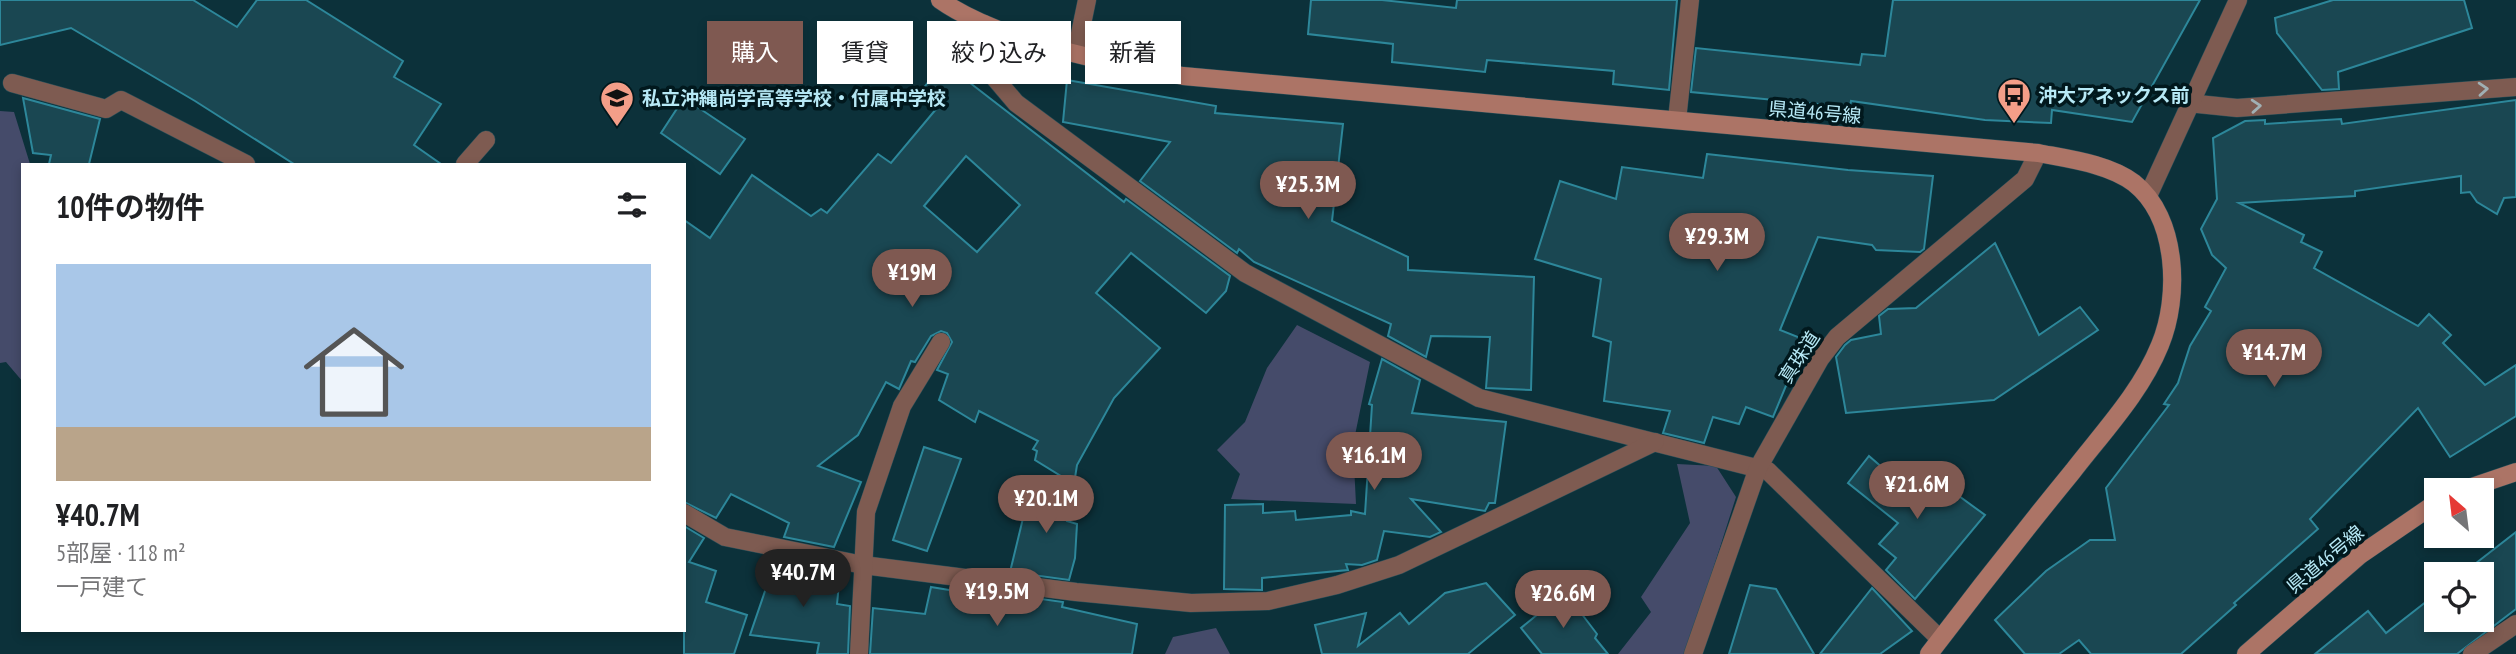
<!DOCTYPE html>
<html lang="ja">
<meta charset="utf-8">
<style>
:root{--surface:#fff;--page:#f2f2f2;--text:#202124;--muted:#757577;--line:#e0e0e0;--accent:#7f5951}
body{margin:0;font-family:"PT Sans Narrow","Noto Sans JP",sans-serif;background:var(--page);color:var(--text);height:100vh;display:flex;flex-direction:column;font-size:26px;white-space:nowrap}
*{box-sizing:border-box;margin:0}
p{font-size:23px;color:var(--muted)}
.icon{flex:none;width:38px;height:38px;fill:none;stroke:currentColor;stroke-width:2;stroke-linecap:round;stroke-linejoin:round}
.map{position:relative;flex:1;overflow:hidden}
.sheet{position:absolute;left:21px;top:163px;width:665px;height:469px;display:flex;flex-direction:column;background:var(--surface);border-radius:0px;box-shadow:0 4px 10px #0003}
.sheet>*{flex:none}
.hud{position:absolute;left:707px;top:21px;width:665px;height:63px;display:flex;gap:14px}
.needle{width:46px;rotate:332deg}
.controls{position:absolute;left:2424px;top:478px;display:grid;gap:14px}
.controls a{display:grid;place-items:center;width:70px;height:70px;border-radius:0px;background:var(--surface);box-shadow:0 4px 10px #0003;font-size:35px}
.price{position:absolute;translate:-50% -60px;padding:0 16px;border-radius:24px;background:var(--accent);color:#fff;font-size:23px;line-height:46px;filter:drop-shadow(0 2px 4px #0008)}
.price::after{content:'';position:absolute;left:50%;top:42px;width:21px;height:16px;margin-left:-10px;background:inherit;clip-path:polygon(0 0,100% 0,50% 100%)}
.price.on{background:#222;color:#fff}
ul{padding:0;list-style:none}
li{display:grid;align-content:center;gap:14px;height:371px;padding:0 35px}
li+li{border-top:2px solid var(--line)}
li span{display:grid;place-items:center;height:217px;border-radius:0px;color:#555}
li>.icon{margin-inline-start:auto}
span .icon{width:126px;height:126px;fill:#fffc;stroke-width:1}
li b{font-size:30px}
h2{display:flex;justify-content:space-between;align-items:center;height:84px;padding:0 35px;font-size:30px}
.tag{padding:0 24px;border-radius:0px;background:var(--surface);box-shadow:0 4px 10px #0003;font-size:24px;line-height:63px}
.tag.on{background:var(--accent);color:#fff}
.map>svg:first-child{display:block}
</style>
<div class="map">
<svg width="2516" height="654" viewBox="0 0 2516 654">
<rect width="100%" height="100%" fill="#0c313a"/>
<g fill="#454b6a">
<polygon points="0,111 14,112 30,164 23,164 23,382 6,362 0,363"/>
<polygon points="1297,325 1370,362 1353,445 1356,504 1231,499 1240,474 1217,450 1245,422 1267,368"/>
<polygon points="1677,464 1716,466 1736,497 1686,654 1618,654 1651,612 1641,597 1690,523"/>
<polygon points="1216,628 1230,654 1165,654 1173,637"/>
</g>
<g fill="#1a4752" stroke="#2d879a" stroke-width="2" fill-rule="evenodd">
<polygon points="0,0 193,0 237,27 257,0 306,0 403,61 394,77 441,104 414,145 441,164 294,164 195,101 71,28 0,45"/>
<polygon points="1311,0 1382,0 1456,8 1457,0 1677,0 1669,90 1613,84 1614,71 1487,60 1485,72 1392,62 1393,44 1308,34"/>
<polygon points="1893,0 2200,0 2132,122 2052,110 2051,123 1985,120 1851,101 1850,107 1691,92 1696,48 1860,65 1862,54 1885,56"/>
<polygon points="2333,0 2464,0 2472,28 2338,72 2339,89 2322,90 2277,33 2275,18"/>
<path d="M943,62L1124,202L1126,199L1230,276L1226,291L1206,313L1131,253L1096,293L1160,348L1114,398L1077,465L1074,484L1035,460L1037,451L1033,449L1038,441L979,411L975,422L939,400L948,374L937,370L952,342L947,333L941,331L931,336L915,362L911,361L899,389L886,382L858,435L818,466L861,482L834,547L784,537L789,523L731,494L716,518L684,502V220L710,238L752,175L811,216L821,209L827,213L878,154L891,163L937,108L920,93ZM966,156L1020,205L977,252L924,206Z"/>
<polygon points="1067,80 1216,106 1215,113 1343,124 1332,221 1408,257 1408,270 1534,277 1531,390 1486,388 1490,337 1431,336 1426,357 1388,336 1391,324 1254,262 1239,249 1237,253 1140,181 1170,142 1063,122"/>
<polygon points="23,98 100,119 89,164 49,164 51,155 33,153"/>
<polygon points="684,98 745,139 720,174 661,133"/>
<polygon points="2516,100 2516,197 2504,198 2497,214 2477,202 2470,192 2461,193 2461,176 2355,191 2355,196 2239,203 2304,235 2301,242 2322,252 2314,268 2418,326 2429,314 2451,335 2443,343 2485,385 2516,365 2516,416 2450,457 2418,408 2310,519 2318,529 2234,603 2236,605 2181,654 2091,654 2079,640 2059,654 2025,654 1995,620 2046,571 2090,540 2115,540 2106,488 2169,405 2164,404 2178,383 2190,346 2211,311 2205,307 2226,268 2212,255 2201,229 2217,199 2213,138 2245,121 2265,120 2265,124 2341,119 2342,124"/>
<polygon points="1707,154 1848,170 1933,176 1924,249 1920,252 1876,250 1872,245 1818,237 1780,330 1808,341 1795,378 1790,376 1773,417 1746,407 1739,424 1713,417 1704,443 1663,433 1670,411 1604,401 1611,342 1593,336 1601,279 1535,259 1560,181 1616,199 1622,167 1703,178"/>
<polygon points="1995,243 2039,335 2080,307 2098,330 1994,400 1846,413 1836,357 1845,345 1851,340 1881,334 1879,316 1888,309 1916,308"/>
<polygon points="1382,359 1420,380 1412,413 1506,422 1495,503 1489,503 1485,511 1411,499 1441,532 1430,537 1384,531 1377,560 1362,565 1346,564 1348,570 1262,578 1262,590 1224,589 1225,505 1263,504 1263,513 1295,511 1296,520 1351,515 1351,511 1365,514 1372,405 1369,404"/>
<polygon points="924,447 961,459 927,551 893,540"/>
<polygon points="1869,456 1899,482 1915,464 1985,515 1915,599 1886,570 1896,558 1879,544 1898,523 1848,483"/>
<polygon points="1032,481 1072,494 1067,521 1077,524 1075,558 1069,580 1010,572"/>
<polygon points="684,526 704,538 689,562 716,571 706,602 747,615 734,654 684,654"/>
<polygon points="2516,532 2516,609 2457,654 2315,654 2368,611 2386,633 2436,594 2436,620 2482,620 2482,574 2462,574"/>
<polygon points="776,559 825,569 820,580 839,584 837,604 850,606 848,654 817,654 819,643 750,635"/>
<polygon points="1486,583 1515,615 1468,654 1322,654 1315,625 1366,613 1358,646 1400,613 1409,624 1445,593"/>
<polygon points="1750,585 1776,589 1814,654 1729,654"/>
<polygon points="931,587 1004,599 1005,594 1063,602 1062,607 1137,624 1132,654 870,654 873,608 925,614"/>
<polygon points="1872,588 1912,631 1880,654 1820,654"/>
<polygon points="1565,592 1597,634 1595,638 1608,654 1542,654 1521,628"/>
</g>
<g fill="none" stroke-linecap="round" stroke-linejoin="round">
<g stroke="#274e58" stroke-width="19">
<g id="minor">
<polyline points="984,24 982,63 1016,103 1245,273 1479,398 1768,471 1940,639"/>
<polyline points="1076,53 1087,0"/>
<polyline points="12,83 106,109 121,100 246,164"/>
<polyline points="2188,103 2237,108 2516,87"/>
<polyline points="1677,120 1690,0"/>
<polyline points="465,164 486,140"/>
<polyline points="2148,196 2238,0"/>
<polyline points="684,513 725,537 863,565 1076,592 1191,603 1268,601 1337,585 1399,565 1655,442"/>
<polyline points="859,654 866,512 902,406 941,342"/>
<polyline points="1693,654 1758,468 1820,359 1837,337 2025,179 2038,153"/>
<polyline points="2472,654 2516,624"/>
</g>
</g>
<g stroke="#274e58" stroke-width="19">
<g id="secondary">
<path d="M940,0C1000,42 1110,63 1183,76L2038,153C2069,159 2109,164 2134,183C2178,218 2180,297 2160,345C2141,392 2104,431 2073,471C2024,531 1976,592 1929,654"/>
<polyline points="2463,490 2516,472"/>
<polyline points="2246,654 2360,555 2436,503"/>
</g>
</g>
<use href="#minor" stroke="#7e5b51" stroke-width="18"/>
<use href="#secondary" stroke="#ac7466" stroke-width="18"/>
</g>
<defs><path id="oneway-chevron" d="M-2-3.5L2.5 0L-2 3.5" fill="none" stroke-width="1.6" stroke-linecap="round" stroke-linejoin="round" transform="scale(1.75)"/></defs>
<g stroke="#a0b0b4">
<use href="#oneway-chevron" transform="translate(2483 89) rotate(-4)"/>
<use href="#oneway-chevron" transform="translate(2256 106) rotate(-4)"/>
</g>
<defs>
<g id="bus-pin" transform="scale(1.75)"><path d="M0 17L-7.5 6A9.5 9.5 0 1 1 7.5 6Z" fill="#f49e88" stroke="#01181d"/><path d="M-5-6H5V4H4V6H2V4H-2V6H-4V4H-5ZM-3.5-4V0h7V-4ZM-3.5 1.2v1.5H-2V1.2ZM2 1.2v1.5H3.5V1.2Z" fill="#111"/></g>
<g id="school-pin" transform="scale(1.75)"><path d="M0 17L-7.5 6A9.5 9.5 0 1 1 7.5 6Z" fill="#f49e88" stroke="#01181d"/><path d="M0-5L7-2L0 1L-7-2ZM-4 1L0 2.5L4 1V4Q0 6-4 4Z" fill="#111"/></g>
</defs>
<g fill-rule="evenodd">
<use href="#bus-pin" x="2014" y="95"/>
<use href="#school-pin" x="617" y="98"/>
</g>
<g text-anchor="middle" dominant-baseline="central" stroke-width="7" stroke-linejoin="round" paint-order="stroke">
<g font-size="19" font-weight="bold" fill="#b7e9f6" stroke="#01181d" text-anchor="start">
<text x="2038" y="95">沖大アネックス前</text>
<text x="642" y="98">私立沖縄尚学高等学校・付属中学校</text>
</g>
<g font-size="19" fill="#b7e9f6" stroke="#01181d">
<text transform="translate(1815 112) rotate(5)">県道46号線</text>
<text transform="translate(1799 357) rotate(-57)">真珠道</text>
<text transform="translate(2325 559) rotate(-40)">県道46号線</text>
</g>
</g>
</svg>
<div class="controls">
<a><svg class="needle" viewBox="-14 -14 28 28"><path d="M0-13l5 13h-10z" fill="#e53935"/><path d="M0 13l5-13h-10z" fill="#757577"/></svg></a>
<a><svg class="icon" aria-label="locate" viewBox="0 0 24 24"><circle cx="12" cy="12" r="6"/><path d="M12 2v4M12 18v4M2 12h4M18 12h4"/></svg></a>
</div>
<b class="price" style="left:1308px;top:221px">¥25.3M</b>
<b class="price" style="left:1717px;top:273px">¥29.3M</b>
<b class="price" style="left:912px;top:309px">¥19M</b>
<b class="price" style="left:2274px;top:389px">¥14.7M</b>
<b class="price" style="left:1374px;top:492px">¥16.1M</b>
<b class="price" style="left:1917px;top:521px">¥21.6M</b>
<b class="price" style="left:1046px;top:535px">¥20.1M</b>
<b class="price on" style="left:803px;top:609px">¥40.7M</b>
<b class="price" style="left:997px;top:628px">¥19.5M</b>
<b class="price" style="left:1563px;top:630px">¥26.6M</b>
<div class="hud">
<a class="tag on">購入</a>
<a class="tag">賃貸</a>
<a class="tag">絞り込み</a>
<a class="tag">新着</a>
</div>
<section class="sheet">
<h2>10件の物件<svg class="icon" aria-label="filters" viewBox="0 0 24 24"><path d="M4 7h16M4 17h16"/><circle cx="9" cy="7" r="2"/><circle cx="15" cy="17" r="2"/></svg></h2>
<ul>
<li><span style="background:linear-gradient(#a9c7e8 75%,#b9a48a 0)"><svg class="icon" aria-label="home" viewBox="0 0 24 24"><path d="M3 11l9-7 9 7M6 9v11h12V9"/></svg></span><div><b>¥40.7M</b><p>5部屋 · 118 m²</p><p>一戸建て</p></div></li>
</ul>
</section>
</div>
